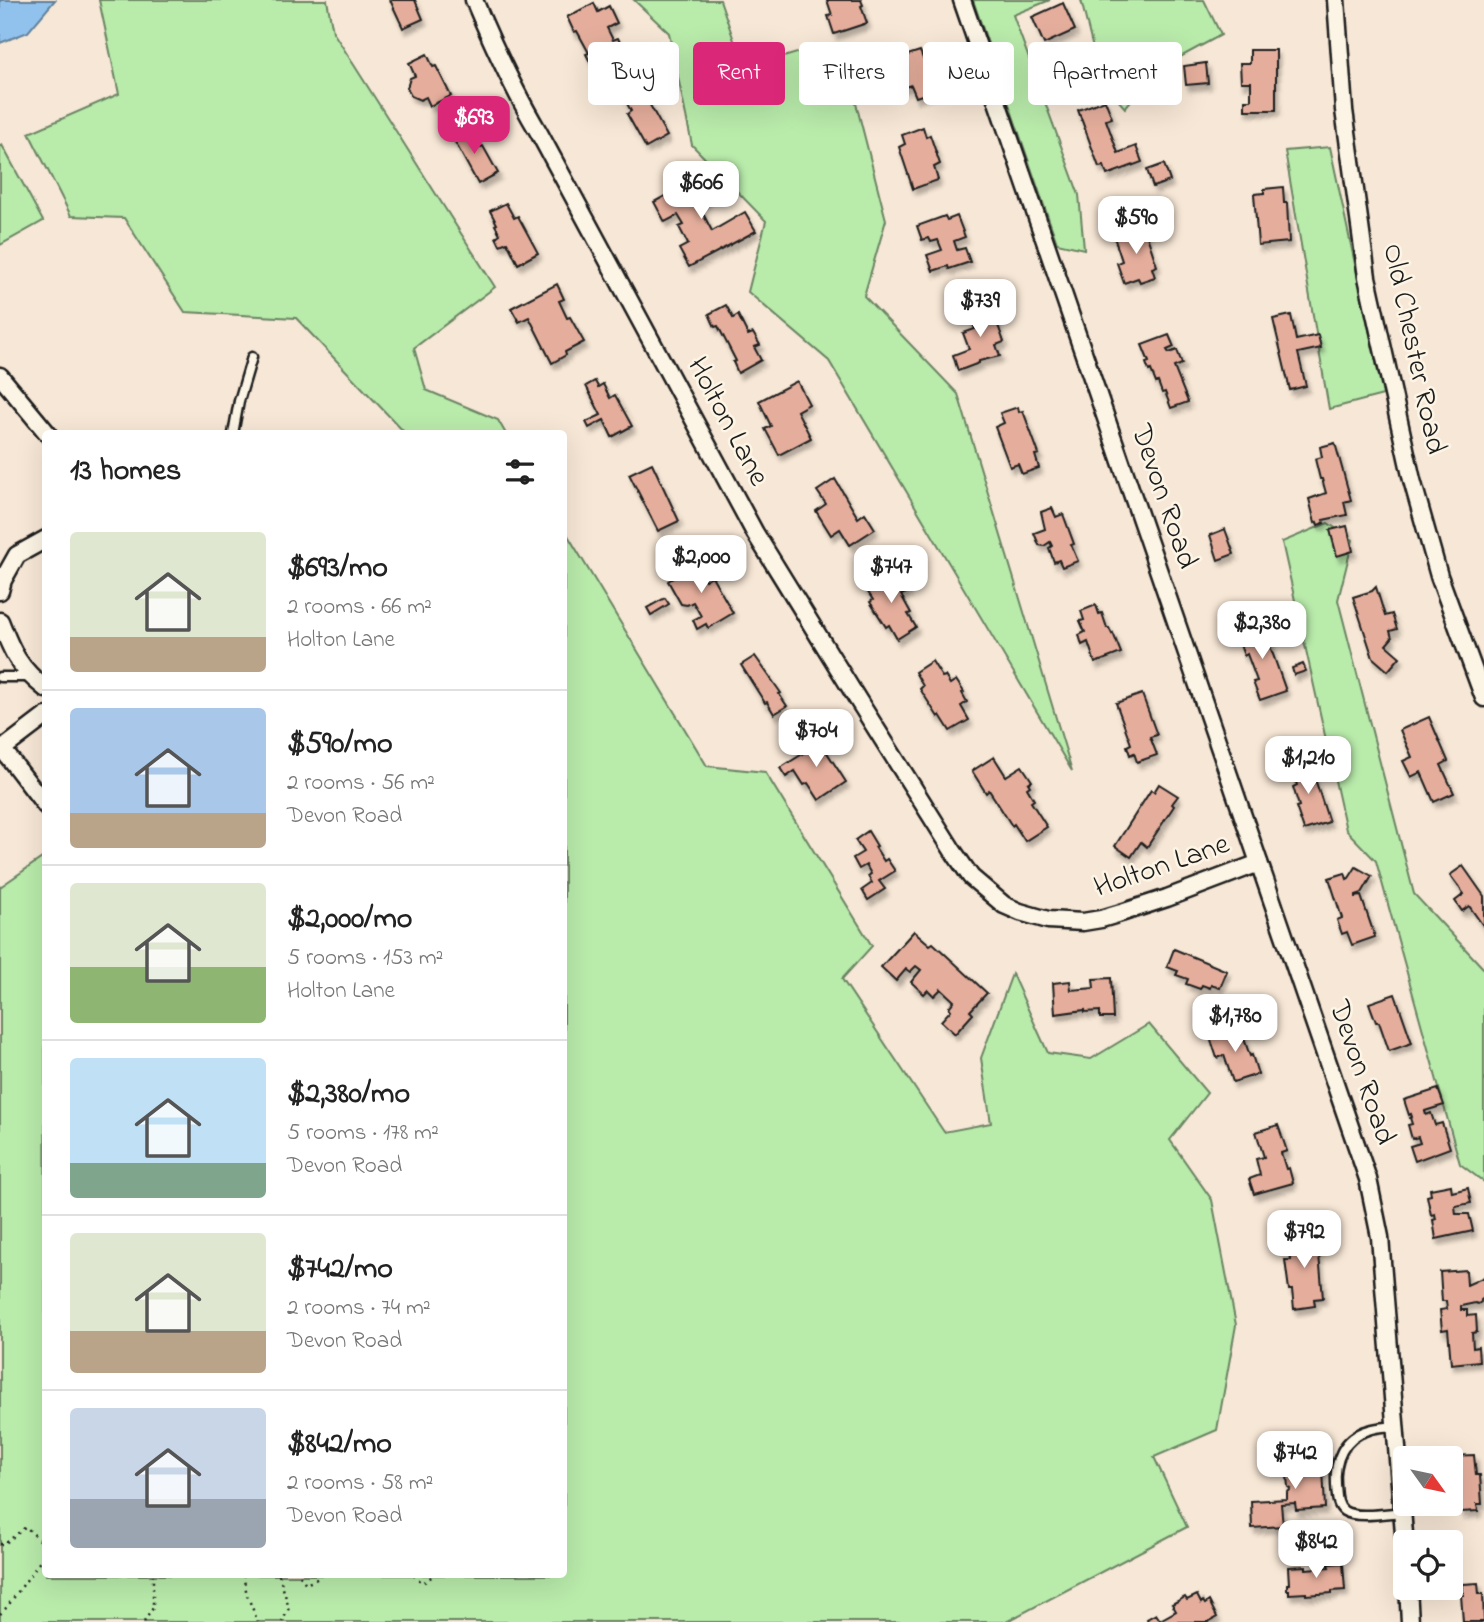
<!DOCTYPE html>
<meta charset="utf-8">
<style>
:root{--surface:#fff;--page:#f2f2f2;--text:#222;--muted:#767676;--line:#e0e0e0;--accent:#db2777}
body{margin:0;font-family:"Indie Flower",sans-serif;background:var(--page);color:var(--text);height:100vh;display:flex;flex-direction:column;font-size:26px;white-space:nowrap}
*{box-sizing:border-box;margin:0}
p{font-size:23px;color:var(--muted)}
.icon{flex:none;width:38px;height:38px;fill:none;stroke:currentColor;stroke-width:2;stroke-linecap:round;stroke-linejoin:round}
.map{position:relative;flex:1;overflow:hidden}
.details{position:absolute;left:42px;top:430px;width:525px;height:1148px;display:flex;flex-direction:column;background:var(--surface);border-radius:7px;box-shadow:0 7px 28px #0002}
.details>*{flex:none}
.top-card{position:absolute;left:588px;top:42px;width:665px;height:63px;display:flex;gap:14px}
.needle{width:46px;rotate:123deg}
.buttons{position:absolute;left:1393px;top:1446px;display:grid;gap:14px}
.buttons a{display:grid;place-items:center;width:70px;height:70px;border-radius:7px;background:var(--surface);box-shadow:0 7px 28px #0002;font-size:35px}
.price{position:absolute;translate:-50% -60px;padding:0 16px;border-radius:14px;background:#fff;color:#222;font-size:23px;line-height:46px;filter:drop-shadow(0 2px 4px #0008)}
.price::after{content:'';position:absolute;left:50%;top:42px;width:21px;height:16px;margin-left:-10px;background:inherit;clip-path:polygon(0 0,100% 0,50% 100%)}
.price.active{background:var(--accent);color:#fff}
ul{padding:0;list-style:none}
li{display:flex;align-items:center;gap:21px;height:175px;padding:0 28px}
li+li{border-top:2px solid var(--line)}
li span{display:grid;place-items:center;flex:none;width:196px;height:140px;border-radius:7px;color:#555}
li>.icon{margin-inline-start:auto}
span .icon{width:84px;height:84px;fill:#fffc;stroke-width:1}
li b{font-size:30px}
h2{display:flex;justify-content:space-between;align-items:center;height:84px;padding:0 28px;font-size:30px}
.tag{padding:0 24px;border-radius:7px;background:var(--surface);box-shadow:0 7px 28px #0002;font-size:24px;line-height:63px}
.tag.active{background:var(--accent);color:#fff}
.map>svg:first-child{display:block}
</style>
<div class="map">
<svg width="1484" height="1622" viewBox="0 0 1484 1622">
<defs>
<filter id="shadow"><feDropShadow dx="3" dy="5.5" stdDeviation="2" flood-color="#0004"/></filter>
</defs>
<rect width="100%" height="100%" fill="#f7e7d6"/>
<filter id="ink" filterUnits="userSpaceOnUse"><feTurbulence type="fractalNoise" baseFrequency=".0143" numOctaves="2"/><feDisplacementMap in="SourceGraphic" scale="14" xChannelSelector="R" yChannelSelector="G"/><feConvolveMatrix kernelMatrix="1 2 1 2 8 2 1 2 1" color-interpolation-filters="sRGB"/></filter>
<g filter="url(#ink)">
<g fill="#b9ebab" stroke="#6a8464" stroke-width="2">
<polygon points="99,0 327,0 333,32 495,287 414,348 426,390 498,420 506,434 406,434 296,318 185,312 124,218 71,216 29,133 119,94"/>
<polygon points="634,0 720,0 744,69 810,49 849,76 886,220 864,296 958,394 1072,771 829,361 748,292 766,221 692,145 669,33"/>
<polygon points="973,0 1050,0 1013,15 1079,195 1084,249 1057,243"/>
<polygon points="1081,0 1204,0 1221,35 1156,70 1125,108 1101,81"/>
<polygon points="2,145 43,221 0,245 0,146"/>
<polygon points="1330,147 1383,395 1329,409 1285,151"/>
<polygon points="1328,523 1353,540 1338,600 1414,894 1484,969 1484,1182 1460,1164 1376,861 1346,830 1282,542"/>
<polygon points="564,529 707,766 765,772 872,946 842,979 944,1132 991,1123 981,1058 1012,974 1048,1053 1091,1059 1149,1024 1207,1093 1170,1140 1212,1200 1236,1325 1217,1430 1154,1457 1187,1527 1006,1622 0,1622 0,887 45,856 46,1575 564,1575"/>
</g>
<polygon fill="#91c2ed" stroke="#628099" stroke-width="2" points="0,0 55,0 28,32 0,43"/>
<g fill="#e5ae9c" stroke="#1c1c1c" stroke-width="2" filter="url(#shadow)">
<polygon points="390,0 415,0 423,19 403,28"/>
<polygon points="827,0 861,0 863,5 861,6 867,23 834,34 828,16 832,15"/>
<polygon points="594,3 598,12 609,6 617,23 607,28 613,40 618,38 625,52 593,68 586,54 589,53 577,31 574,32 567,17"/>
<polygon points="1063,3 1075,30 1044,44 1032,17"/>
<polygon points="1250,50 1276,50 1276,110 1245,110 1245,100 1251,100 1251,82 1241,82 1240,63 1250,63"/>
<polygon points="920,51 931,78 930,78 934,91 916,97 911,85 896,90 891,77 896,75 895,72 906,69 901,57"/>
<polygon points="427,54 433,67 436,66 451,96 430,106 426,97 420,100 411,96 407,88 410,78 415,76 409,63"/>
<polygon points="1206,63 1208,83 1186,85 1184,66"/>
<polygon points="639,85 667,136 646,148 627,114 631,111 622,94"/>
<polygon points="1105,100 1112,118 1106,120 1118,153 1136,146 1142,162 1107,175 1104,166 1099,167 1078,110"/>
<polygon points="464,125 477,149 483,146 498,173 478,184 450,133"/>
<polygon points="923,127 926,137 930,135 940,164 934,167 938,180 913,189 899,147 905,144 902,135"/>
<polygon points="1164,164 1170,181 1153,187 1147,170"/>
<polygon points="711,171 717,181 703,188 708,198 698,204 712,231 745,212 756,231 689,267 679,249 688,244 679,227 684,225 678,215 665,222 654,202"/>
<polygon points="1283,187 1284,203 1287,203 1289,242 1258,245 1254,194 1264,193 1264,189"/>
<polygon points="506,203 514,218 518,216 538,253 518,264 507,242 500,245 496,237 500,234 495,225 497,224 490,211"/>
<polygon points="945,216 947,220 957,216 965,237 954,241 957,250 965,248 970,262 949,269 948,266 933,271 927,255 942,250 938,240 931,242 929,238 922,240 917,226"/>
<polygon points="1144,227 1157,266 1152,268 1155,277 1140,282 1138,278 1124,283 1117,263 1122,261 1114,237"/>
<polygon points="557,284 564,299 559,301 567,318 570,317 584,342 565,352 566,355 552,363 529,317 519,322 511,308"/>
<polygon points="990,303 1004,342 996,345 1000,356 979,361 979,363 958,371 953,355 969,349 963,333 975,329 968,311"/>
<polygon points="726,305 733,318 738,315 748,335 753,333 760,345 754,347 761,360 738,373 733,362 736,361 718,326 715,327 709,314"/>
<polygon points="1291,315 1296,340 1318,335 1321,348 1298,353 1306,386 1290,390 1273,319"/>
<polygon points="1169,335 1174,347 1167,350 1169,353 1177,350 1182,364 1174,367 1188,402 1171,408 1165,392 1162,393 1158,382 1156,383 1151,370 1149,371 1146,363 1149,362 1142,345"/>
<polygon points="595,381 598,387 603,384 610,398 615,395 632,426 612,437 604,420 589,428 586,422 601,415 586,386"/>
<polygon points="797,381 809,404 797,411 811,438 779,455 765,429 771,426 759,401"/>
<polygon points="1018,407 1019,412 1023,411 1039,454 1035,455 1039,468 1022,474 1018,464 1010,467 995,427 1004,423 1000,413"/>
<polygon points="1335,443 1351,500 1344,502 1347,515 1323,520 1324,523 1318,525 1317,522 1315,523 1309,499 1326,493 1322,479 1320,479 1315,459 1322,457 1320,447"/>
<polygon points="652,463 679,521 658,531 629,474"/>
<polygon points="835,479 858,518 865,513 875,529 850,545 840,529 831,535 816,511 826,504 817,491"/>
<polygon points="1052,508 1056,517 1063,514 1074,544 1071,545 1078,561 1062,567 1059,560 1054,562 1049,548 1052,546 1050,542 1044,546 1039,545 1034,533 1045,529 1041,512"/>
<polygon points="1347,526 1353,551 1337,556 1330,530"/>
<polygon points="1225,529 1234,554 1218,560 1210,535"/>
<polygon points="695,561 705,580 712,576 733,613 708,628 706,624 697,629 693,620 701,616 693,602 687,605 681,604 668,581 678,575 676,572"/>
<polygon points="880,576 886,585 899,578 908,592 901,595 911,613 908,614 916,627 897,639 889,625 886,627 870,602 873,600 864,586"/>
<polygon points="1376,587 1385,616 1392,614 1397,629 1390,631 1392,638 1386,645 1400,657 1388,671 1373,658 1353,597 1372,591"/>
<polygon points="665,598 669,604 651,615 647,608"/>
<polygon points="1096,605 1099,614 1102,613 1107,628 1109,628 1112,634 1113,633 1121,653 1095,663 1088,642 1082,645 1079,635 1085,632 1080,621 1084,620 1081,611"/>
<polygon points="1264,623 1272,645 1270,646 1286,691 1260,700 1253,682 1257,681 1247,654 1244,656 1236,633"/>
<polygon points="755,656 781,693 779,694 787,706 774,714 767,702 765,703 741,665"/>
<polygon points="932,661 942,677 945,676 950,684 956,680 964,692 962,693 967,702 961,706 969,720 950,731 940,715 938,717 920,689 923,686 915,672"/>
<polygon points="1303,664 1306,671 1294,675 1292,668"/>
<polygon points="1142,694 1157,735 1150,737 1157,755 1137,762 1134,753 1130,755 1127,746 1131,744 1116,703"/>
<polygon points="1429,717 1448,761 1441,765 1454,793 1434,802 1421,772 1411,777 1403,761 1412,757 1400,730"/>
<polygon points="817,737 846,782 819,800 808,783 804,785 795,771 786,777 780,768 804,753 801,748"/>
<polygon points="1305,756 1313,780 1315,779 1329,822 1304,830 1296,807 1299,806 1293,787 1297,785 1289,761"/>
<polygon points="994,757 1006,776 1022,766 1032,781 1028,783 1030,786 1027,788 1034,800 1031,802 1047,827 1025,841 1014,824 1012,826 989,790 986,793 972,771"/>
<polygon points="1159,784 1178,796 1172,804 1174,806 1147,847 1141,842 1131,857 1115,846 1151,790 1154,792"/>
<polygon points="868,831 877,846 875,847 884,861 887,859 895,871 879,881 885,889 868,900 862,890 872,883 868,876 871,874 866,865 859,869 853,858 863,852 855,840"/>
<polygon points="1463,866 1484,896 1484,927 1469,906 1462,911 1455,901 1464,894 1450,875"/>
<polygon points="1356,867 1372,876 1362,893 1356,895 1356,897 1361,896 1375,937 1352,945 1347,932 1342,934 1337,920 1342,918 1329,878 1345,873 1347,879 1349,878"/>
<polygon points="914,931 930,945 933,943 987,993 970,1011 973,1014 955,1034 941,1021 951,1010 949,1007 954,1001 941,989 934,996 928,990 924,994 911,982 921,970 916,966 910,972 906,969 896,981 881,967"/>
<polygon points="1174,949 1227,971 1220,988 1211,985 1210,988 1202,985 1200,989 1186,984 1188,979 1176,975 1178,971 1167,967"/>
<polygon points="1111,978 1113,1018 1100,1018 1100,1011 1085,1012 1085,1010 1055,1014 1053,983 1070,981 1071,990 1094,988 1093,979"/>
<polygon points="1395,994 1412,1043 1389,1051 1379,1022 1376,1022 1369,1003"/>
<polygon points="1240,1027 1250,1056 1252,1055 1258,1074 1233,1082 1224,1055 1217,1058 1210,1037"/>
<polygon points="1438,1089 1444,1105 1425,1111 1426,1115 1431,1113 1435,1125 1442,1123 1450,1148 1415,1161 1410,1146 1420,1143 1418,1137 1412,1139 1408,1125 1412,1124 1410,1118 1412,1117 1411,1114 1409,1115 1404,1100"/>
<polygon points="1278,1125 1287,1151 1281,1153 1286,1169 1289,1168 1293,1183 1254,1194 1249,1179 1260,1175 1256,1159 1264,1157 1256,1132"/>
<polygon points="1451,1185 1452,1192 1468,1188 1471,1203 1455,1206 1456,1214 1469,1214 1473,1231 1436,1239 1433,1220 1436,1219 1435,1214 1431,1215 1427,1196 1431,1195 1430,1189"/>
<polygon points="1314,1230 1317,1255 1319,1255 1323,1298 1314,1299 1315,1306 1294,1309 1292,1290 1289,1290 1285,1260 1291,1260 1287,1234"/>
<polygon points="1466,1270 1467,1285 1484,1277 1484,1298 1481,1300 1481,1302 1478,1304 1475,1303 1461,1306 1461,1310 1467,1310 1467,1316 1476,1315 1477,1332 1472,1333 1473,1348 1478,1347 1479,1361 1451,1364 1448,1329 1442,1330 1440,1310 1447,1309 1446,1301 1442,1301 1440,1272"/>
<polygon points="1322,1450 1325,1508 1296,1510 1295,1503 1281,1504 1283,1526 1252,1528 1251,1501 1287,1499 1287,1493 1291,1489 1288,1487 1287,1476 1290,1474 1290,1471 1293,1470 1292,1452"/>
<polygon points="1474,1455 1476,1475 1480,1475 1482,1504 1477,1504 1478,1511 1461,1512 1460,1481 1452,1481 1451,1456"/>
<polygon points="1343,1563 1345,1590 1332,1591 1332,1593 1306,1595 1306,1593 1289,1594 1289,1590 1287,1590 1287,1584 1289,1584 1288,1567 1306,1566 1306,1569 1329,1567 1328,1564"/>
<polygon points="1478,1583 1479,1594 1483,1594 1484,1622 1463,1622 1461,1595 1463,1595 1463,1584"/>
<polygon points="1197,1595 1201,1603 1203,1601 1205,1604 1209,1601 1217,1617 1208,1622 1148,1622 1147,1619 1156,1614 1160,1620 1176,1611 1172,1604 1185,1597 1187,1600"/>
</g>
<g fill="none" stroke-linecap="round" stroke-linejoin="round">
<g stroke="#1c1c1c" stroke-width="13">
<g id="lane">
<polyline points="233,434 239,401 252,357"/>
<polyline points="0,677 31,677"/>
<path d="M1396,1426C1387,1427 1377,1427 1369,1430C1343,1437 1334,1461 1336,1485C1337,1494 1336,1505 1344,1511C1356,1519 1388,1513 1403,1512"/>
</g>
</g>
<g stroke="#1c1c1c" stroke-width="21">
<g id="street">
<path d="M474,0C493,45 513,89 538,131L755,533L858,700L953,851L971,877L1004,905L1020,912L1048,920L1083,922L1101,919L1121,913L1167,898L1259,863"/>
<polyline points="962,0 1368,1179 1380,1237 1405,1546"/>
<polyline points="1336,0 1344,110 1367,277 1412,480 1439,576 1484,698"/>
<polyline points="0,376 48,434"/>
<polyline points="0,591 3,580 17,555 46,539"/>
<path d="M0,621C12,652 19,668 46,689"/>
<polyline points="0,746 46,806"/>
<polyline points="0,751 46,716"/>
<polyline points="1408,1587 1410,1622"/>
</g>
</g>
<g stroke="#1c1c1c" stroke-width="2.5" stroke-dasharray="2 5" stroke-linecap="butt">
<polyline points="0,1544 4,1544 26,1527 46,1546"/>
<polyline points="243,1575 247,1595 258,1622"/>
<polyline points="279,1575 289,1608 282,1622"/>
<polyline points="300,1575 306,1584 319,1578 320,1575"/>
<polyline points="413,1575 423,1583 434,1575"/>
<polyline points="0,1614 7,1607 46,1553"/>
<polyline points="144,1622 153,1608 153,1575"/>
</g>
<use href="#lane" stroke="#fcf5e5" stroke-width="8"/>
<use href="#street" stroke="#fcf5e5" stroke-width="16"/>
</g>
</g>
<g text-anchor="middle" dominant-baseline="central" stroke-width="5" stroke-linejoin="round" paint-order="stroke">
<g font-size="30" fill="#1c1c1c" stroke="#fcf5e5">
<text transform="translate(1413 349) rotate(78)">Old Chester Road</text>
<text transform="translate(727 422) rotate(62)">Holton Lane</text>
<text transform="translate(1163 497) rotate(71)">Devon Road</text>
<text transform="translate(1162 867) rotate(-19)">Holton Lane</text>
<text transform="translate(1361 1073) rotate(71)">Devon Road</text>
</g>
</g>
</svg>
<div class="buttons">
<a><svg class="needle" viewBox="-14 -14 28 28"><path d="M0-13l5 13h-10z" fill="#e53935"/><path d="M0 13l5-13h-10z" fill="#767676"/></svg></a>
<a><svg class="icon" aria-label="locate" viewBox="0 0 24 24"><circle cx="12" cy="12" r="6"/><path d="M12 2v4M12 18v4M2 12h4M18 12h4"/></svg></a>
</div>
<b class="price active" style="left:474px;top:156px">$693</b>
<b class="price" style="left:701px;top:221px">$606</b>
<b class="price" style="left:1136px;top:256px">$590</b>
<b class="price" style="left:980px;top:339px">$739</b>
<b class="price" style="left:701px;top:595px">$2,000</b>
<b class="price" style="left:891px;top:605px">$747</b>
<b class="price" style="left:1262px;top:661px">$2,380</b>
<b class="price" style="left:816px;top:769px">$704</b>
<b class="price" style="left:1308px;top:796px">$1,210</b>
<b class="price" style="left:1235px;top:1054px">$1,780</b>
<b class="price" style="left:1304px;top:1270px">$792</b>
<b class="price" style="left:1295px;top:1491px">$742</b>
<b class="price" style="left:1316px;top:1580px">$842</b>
<div class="top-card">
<a class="tag">Buy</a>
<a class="tag active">Rent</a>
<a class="tag">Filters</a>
<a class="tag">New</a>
<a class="tag">Apartment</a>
</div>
<section class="details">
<h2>13 homes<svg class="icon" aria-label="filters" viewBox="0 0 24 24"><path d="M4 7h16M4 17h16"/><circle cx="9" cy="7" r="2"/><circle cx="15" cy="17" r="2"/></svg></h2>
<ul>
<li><span style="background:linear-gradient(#dfe7d0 75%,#b9a48a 0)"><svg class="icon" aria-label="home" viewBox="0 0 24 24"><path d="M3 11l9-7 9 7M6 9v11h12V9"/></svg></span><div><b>$693/mo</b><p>2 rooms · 66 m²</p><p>Holton Lane</p></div></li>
<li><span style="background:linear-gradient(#a9c7e8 75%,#b9a48a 0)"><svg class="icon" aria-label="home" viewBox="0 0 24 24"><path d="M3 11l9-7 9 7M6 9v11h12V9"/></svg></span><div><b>$590/mo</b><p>2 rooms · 56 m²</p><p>Devon Road</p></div></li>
<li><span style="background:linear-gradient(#dfe7d0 60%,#8fb573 0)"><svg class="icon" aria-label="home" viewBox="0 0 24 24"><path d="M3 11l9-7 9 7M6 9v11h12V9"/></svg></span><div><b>$2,000/mo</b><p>5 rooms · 153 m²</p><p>Holton Lane</p></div></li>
<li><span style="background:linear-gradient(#bfe0f5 75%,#7fa58c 0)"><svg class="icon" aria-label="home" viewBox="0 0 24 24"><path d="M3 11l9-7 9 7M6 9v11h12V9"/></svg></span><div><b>$2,380/mo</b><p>5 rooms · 178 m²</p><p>Devon Road</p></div></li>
<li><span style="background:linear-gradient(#dfe7d0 70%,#b9a48a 0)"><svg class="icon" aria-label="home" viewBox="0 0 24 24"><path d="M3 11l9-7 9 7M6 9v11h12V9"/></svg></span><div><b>$742/mo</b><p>2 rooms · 74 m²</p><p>Devon Road</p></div></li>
<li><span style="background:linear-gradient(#c9d6e8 65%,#9aa5b1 0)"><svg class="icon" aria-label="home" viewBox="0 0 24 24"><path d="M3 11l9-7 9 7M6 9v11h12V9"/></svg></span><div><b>$842/mo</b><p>2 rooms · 58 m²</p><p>Devon Road</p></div></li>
</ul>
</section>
</div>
